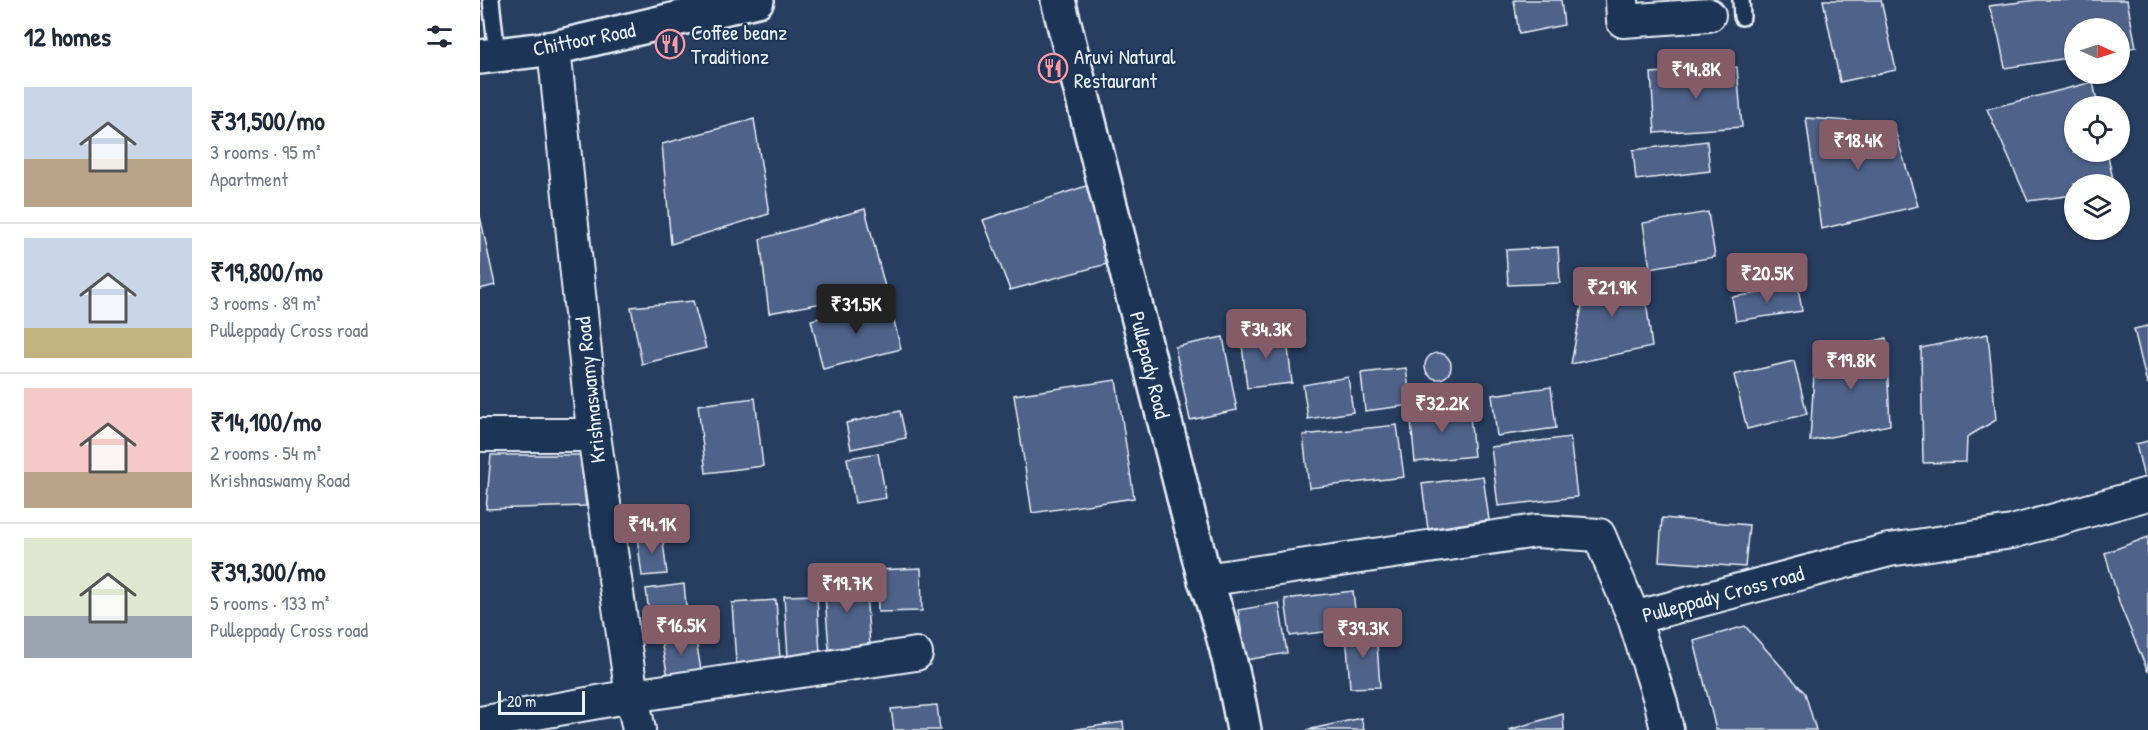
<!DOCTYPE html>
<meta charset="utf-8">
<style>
:root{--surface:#fff;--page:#f6f6f7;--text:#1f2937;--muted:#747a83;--line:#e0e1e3;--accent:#845c67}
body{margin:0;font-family:"Patrick Hand",sans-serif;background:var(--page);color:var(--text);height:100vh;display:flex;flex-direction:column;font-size:22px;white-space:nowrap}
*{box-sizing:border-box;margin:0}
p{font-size:20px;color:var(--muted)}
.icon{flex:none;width:33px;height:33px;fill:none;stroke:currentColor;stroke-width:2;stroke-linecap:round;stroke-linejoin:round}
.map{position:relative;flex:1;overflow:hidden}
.sheet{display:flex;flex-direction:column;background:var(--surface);width:480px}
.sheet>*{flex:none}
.needle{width:39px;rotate:93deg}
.tools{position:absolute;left:1584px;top:18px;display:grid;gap:12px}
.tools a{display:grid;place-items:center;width:66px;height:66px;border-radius:50%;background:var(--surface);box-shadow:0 2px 4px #0004;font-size:30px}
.scale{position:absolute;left:18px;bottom:15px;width:87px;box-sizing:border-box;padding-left:6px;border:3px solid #e8f1f8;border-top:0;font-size:16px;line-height:21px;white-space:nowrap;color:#e8f1f8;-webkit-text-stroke:4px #1d3557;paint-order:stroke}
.price{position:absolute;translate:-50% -51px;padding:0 14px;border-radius:6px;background:var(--accent);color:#fff;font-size:20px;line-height:39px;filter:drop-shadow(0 2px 3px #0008)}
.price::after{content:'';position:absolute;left:50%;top:36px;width:18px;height:14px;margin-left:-9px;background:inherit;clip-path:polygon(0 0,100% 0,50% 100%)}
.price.on{background:#222;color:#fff}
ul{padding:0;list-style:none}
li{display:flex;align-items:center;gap:18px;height:150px;padding:0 24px}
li+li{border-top:2px solid var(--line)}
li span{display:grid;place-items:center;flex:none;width:168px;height:120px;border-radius:0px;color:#555}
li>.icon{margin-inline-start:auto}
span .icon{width:72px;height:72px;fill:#fffc;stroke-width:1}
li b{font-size:26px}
h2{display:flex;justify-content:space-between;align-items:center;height:72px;padding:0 24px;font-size:26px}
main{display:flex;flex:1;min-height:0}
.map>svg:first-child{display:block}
</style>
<main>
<section class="sheet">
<h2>12 homes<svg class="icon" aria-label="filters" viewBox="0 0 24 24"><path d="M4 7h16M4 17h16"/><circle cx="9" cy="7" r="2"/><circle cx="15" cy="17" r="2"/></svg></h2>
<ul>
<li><span style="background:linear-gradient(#c9d6e8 60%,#b9a48a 0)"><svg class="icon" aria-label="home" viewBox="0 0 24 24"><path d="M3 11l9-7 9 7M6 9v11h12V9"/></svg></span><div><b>₹31,500/mo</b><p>3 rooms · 95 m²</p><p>Apartment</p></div></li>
<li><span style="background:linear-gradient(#c9d6e8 75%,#c2b280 0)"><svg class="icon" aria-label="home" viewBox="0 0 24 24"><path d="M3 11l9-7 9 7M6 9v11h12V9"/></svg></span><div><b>₹19,800/mo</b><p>3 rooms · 89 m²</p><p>Pulleppady Cross road</p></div></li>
<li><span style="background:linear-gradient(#f6c9c9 70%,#b9a48a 0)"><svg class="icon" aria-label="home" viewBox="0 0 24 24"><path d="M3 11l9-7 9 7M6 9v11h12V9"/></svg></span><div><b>₹14,100/mo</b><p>2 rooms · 54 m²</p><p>Krishnaswamy Road</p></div></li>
<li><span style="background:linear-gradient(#dfe7d0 65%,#9aa5b1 0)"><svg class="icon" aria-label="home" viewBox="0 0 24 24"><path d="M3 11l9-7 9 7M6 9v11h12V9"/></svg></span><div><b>₹39,300/mo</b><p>5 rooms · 133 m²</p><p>Pulleppady Cross road</p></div></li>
</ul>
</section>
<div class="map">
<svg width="1668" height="730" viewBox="0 0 1668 730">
<rect width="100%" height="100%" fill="#273e61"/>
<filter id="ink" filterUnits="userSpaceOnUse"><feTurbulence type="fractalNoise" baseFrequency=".0167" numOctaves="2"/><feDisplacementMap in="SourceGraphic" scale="12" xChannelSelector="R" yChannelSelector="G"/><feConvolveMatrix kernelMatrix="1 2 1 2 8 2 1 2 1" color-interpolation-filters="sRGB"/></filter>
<g filter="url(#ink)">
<g fill="#4f638a" stroke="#e8f1f8" stroke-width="1.5">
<polygon points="1034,0 1081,0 1084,25 1039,34"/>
<polygon points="1343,0 1401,0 1416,70 1360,82"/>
<polygon points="1557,0 1647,0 1656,47 1640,50 1640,28 1594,28 1594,57 1525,68 1519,37 1509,6"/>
<polygon points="1257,67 1262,127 1175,133 1171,73"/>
<polygon points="1613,82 1618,106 1594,106 1594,152 1627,152 1634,184 1594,184 1594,195 1548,201 1507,109"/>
<polygon points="1326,118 1413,124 1438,206 1341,229"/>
<polygon points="274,119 289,214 191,244 182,144"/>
<polygon points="1227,141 1230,171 1156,180 1153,150"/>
<polygon points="609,185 627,264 530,290 503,220"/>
<polygon points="385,209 406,291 289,313 280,239"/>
<polygon points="1228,212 1235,257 1170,268 1163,223"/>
<polygon points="0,216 15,285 0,289"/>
<polygon points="1078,247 1080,283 1028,285 1026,250"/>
<polygon points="1108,274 1163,277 1172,347 1091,364"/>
<polygon points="1318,287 1322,311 1256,321 1252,297"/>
<polygon points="213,301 226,348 162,364 151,307"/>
<polygon points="409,301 421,349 343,369 331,320"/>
<polygon points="1668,326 1668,384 1667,384 1654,329"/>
<polygon points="806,331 812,383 767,388 761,336"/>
<polygon points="1508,334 1516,420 1487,437 1486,462 1443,463 1441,348"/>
<polygon points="743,337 757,410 710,420 695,347"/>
<polygon points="1406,338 1410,425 1330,441 1335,357"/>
<circle cx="958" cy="366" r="13"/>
<polygon points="1314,361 1327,414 1267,429 1254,375"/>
<polygon points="926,368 931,405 885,411 881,373"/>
<polygon points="868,377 873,412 828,419 823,385"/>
<polygon points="636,380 654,498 552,513 534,395"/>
<polygon points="1071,387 1076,428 1017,436 1012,395"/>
<polygon points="275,398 283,466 226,473 218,405"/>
<polygon points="989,405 994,456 935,462 930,411"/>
<polygon points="420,411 426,438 371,449 366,423"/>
<polygon points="917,425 924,477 829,488 823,435"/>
<polygon points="1090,437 1097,497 1018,506 1011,447"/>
<polygon points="1668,441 1668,491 1667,491 1656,444"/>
<polygon points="398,453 406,498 375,503 367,458"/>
<polygon points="11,455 100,455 106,506 6,509"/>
<polygon points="1003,476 1009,520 948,529 942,484"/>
<polygon points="1182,518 1269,525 1265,567 1179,561"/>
<polygon points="182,534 187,574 162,576 157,537"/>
<polygon points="1668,537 1668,672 1640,605 1625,553"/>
<polygon points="441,568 442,611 398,612 397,570"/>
<polygon points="385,579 390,646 349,649 344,582"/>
<polygon points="204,584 208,625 171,629 166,589"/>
<polygon points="873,591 877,628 810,636 805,599"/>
<polygon points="337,595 340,655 308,657 304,596"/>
<polygon points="296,600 300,659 256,663 252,603"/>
<polygon points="799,603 807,653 766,660 758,610"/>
<polygon points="1265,626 1325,693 1336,730 1236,730 1214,641"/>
<polygon points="214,629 222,676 189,682 180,636"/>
<polygon points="896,630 900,687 870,688 866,631"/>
<polygon points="457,705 460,730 414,730 411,709"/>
<polygon points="1083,714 1084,730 1028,730"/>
<polygon points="881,718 884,730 827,730"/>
<polygon points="643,722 644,730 591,730"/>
</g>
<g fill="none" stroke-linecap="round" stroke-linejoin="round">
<g stroke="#e8f1f8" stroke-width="20">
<g id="service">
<polyline points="11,0 17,55"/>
<polyline points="1261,0 1262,17"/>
</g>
</g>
<g stroke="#e8f1f8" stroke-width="36">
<g id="minor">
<polyline points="1142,0 1143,21 1229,15"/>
<polyline points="74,48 112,421 152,696 159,730"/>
<polyline points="0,435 114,435"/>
<polyline points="725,580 1056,531 1119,535 1154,618 1409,550 1532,532 1668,494"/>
<polyline points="1154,618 1181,703 1187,730"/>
<polyline points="0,723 152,696 436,654"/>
</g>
</g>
<g stroke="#e8f1f8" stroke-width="38">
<path id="tertiary" d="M578,0L725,580C744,628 755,680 764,730"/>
</g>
<g stroke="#e8f1f8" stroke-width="38">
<polyline id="secondary" points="0,57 74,48 277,0"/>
</g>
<use href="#service" stroke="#1d3557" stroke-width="15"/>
<use href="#minor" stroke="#1d3557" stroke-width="32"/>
<use href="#tertiary" stroke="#1d3557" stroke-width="33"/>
<use href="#secondary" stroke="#1d3557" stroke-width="33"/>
</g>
</g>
<defs>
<g id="restaurant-ring" transform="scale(1.5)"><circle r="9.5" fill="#1d3557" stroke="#ff9aa2" stroke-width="1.5"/><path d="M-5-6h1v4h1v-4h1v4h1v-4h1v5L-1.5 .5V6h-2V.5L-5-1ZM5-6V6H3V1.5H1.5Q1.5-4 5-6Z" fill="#ff9aa2"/></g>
</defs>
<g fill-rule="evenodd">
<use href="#restaurant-ring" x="190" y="44"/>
<use href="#restaurant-ring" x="573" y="68"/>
</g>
<g text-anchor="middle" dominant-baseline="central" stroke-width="4.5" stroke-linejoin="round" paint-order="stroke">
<g font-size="21" fill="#e8f1f8" stroke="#1d3557" text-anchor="start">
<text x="211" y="32">Coffee beanz<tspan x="211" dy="24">Traditionz</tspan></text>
<text x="594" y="56">Aruvi Natural<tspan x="594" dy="24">Restaurant</tspan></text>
</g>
<g font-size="21" fill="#e8f1f8" stroke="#1d3557">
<text transform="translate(104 39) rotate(-11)">Chittoor Road</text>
<text transform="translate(670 365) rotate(76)">Pullepady Road</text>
<text transform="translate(110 390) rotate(-96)">Krishnaswamy Road</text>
<text transform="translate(1243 594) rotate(-15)">Pulleppady Cross road</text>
</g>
</g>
</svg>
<div class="tools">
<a><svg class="needle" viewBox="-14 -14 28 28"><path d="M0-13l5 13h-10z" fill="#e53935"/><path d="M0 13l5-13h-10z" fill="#747a83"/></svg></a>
<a><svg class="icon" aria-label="locate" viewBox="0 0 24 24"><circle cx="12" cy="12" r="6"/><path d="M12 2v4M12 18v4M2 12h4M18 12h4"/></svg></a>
<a><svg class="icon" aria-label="layers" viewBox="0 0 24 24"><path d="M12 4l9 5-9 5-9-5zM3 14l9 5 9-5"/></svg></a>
</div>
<div class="scale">20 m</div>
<b class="price" style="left:1216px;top:100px">₹14.8K</b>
<b class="price" style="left:1378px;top:171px">₹18.4K</b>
<b class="price" style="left:1287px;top:304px">₹20.5K</b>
<b class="price" style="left:1132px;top:318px">₹21.9K</b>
<b class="price on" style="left:376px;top:335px">₹31.5K</b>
<b class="price" style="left:786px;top:360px">₹34.3K</b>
<b class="price" style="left:1371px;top:391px">₹19.8K</b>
<b class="price" style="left:962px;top:434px">₹32.2K</b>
<b class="price" style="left:172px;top:555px">₹14.1K</b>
<b class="price" style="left:367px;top:614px">₹19.7K</b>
<b class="price" style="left:201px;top:656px">₹16.5K</b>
<b class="price" style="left:883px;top:659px">₹39.3K</b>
</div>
</main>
